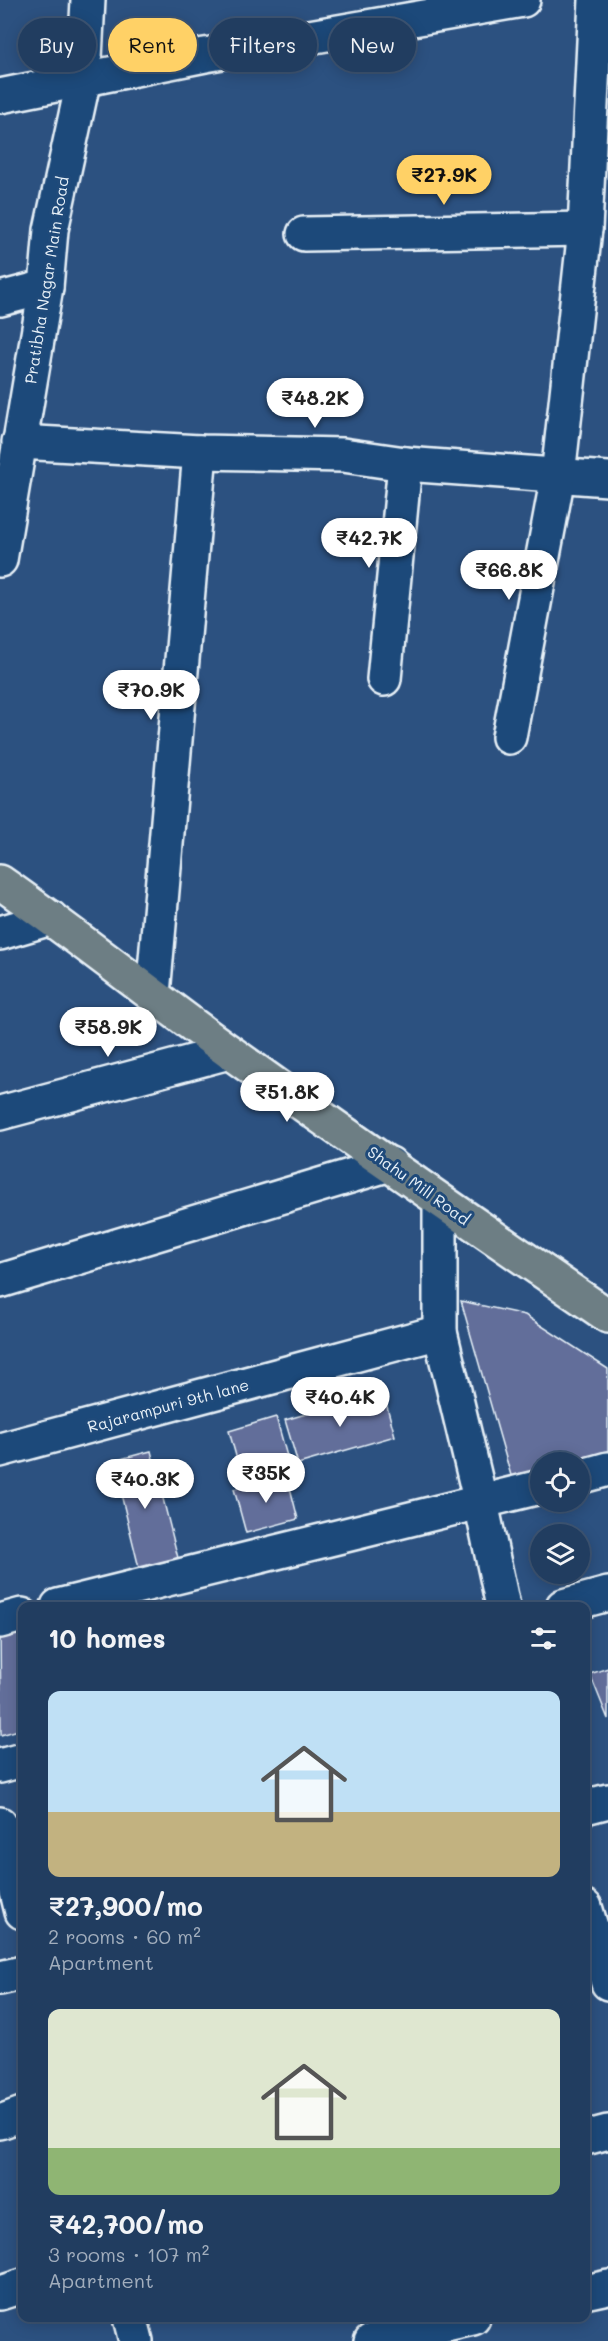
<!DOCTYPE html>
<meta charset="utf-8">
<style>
:root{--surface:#213d60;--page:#294466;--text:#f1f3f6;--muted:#a2aebd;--line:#3e5675;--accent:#ffd166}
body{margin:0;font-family:Mali,sans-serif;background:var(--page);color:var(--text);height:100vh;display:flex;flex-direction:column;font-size:22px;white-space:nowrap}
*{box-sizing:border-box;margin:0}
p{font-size:20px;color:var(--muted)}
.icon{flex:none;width:33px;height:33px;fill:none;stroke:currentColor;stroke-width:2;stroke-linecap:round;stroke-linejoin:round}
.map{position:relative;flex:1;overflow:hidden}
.drawer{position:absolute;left:18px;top:1602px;width:572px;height:720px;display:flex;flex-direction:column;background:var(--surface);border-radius:12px;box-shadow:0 3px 15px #0003,0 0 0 2px var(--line)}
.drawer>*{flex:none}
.top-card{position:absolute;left:18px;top:18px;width:573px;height:54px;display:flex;gap:12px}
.tools{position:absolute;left:530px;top:1452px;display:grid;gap:12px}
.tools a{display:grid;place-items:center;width:60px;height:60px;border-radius:50%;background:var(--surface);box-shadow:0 3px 15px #0003,0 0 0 2px var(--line);font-size:30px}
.price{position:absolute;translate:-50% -51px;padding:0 14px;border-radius:21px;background:#fff;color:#222;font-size:20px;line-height:39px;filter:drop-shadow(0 2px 3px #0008)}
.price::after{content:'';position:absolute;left:50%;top:36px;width:18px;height:14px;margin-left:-9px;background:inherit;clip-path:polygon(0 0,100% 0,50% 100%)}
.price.active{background:var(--accent);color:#111}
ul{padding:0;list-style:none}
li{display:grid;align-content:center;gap:12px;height:318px;padding:0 30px}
li span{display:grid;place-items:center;height:186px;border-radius:12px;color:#555}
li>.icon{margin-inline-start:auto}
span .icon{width:108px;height:108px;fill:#fffc;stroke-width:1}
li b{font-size:26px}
h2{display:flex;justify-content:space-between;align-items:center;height:72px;padding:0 30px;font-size:26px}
.pill{padding:0 21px;border-radius:27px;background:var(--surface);box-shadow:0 3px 15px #0003,0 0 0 2px var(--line);font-size:21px;line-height:54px}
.pill.active{background:var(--accent);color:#111}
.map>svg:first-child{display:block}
</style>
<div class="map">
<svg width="608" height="2341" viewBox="0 0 608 2341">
<rect width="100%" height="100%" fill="#2c5180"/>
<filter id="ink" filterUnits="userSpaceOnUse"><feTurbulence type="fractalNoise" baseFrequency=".0167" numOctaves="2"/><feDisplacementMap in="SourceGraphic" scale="12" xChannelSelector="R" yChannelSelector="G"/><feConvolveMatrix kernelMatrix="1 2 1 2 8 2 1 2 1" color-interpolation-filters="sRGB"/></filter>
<g filter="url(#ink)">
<g fill="#626e9a" stroke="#e8f1f8" stroke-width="1.5">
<polygon points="461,1301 525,1315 608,1369 608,1457 579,1462 540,1462 540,1472 512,1479"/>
<polygon points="383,1392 395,1436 298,1464 285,1420"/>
<polygon points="276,1417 290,1467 243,1481 229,1431"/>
<polygon points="151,1451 178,1558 139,1568 113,1461"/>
<polygon points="287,1476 298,1519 246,1533 234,1489"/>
<polygon points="22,1622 22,1729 1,1735 0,1628"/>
<polygon points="608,1668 608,1719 590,1674"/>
</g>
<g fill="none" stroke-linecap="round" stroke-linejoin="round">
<g stroke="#e8f1f8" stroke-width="38">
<g id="minor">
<polyline points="0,96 205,55 523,0"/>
<polyline points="304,234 585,229"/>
<polyline points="0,299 46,287"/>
<polyline points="19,442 200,452 343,455 405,464 608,479"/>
<polyline points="0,560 46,287 51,230 84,78 88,0"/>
<polyline points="384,679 405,464"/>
<polyline points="509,737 558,476 585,229 596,0"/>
<polyline points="0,933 51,918"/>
<polyline points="153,994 200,452"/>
<polyline points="0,1113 229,1052"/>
<polyline points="440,1201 440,1332 481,1503 503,1606"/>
<polyline points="0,1281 390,1164"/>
<polyline points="0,1450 440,1332"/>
<polyline points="579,1477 608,1469"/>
<polyline points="58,1606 540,1487"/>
<polyline points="563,1606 608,1594"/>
<polyline points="0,1621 22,1615"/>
<polyline points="0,1766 22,1760"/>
<polyline points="585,1807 608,1801"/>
<polyline points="0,1824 22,1912"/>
<polyline points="585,1907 608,1983"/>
<polyline points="0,1978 22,1973"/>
<polyline points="0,2122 22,2114"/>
<polyline points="585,2138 608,2132"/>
<polyline points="585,2292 608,2287"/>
<polyline points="0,2293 22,2286"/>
<polyline points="130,2318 136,2341"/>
<polyline points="371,2341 473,2318"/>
</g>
</g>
<g stroke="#e8f1f8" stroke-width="38">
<path id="major" d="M0,882C79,937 153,997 231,1053C355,1142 481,1229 608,1316"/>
</g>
<use href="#minor" stroke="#1f4a7a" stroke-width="33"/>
<use href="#major" stroke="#6d7e84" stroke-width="33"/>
</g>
</g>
<g text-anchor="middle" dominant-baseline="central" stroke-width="6" stroke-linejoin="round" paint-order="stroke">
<g font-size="16" fill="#e8f1f8" stroke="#1f4a7a">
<text transform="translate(46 280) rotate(-81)">Pratibha Nagar Main Road</text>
<text transform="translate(419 1185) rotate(36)">Shahu Mill Road</text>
<text transform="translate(168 1405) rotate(-15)">Rajarampuri 9th lane</text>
</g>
</g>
</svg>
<div class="tools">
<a><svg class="icon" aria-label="locate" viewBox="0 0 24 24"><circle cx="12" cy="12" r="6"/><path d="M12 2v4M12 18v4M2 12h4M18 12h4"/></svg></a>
<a><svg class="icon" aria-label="layers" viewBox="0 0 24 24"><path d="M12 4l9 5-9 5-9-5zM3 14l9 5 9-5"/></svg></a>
</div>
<b class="price active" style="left:444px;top:206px">₹27.9K</b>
<b class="price" style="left:315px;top:429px">₹48.2K</b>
<b class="price" style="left:369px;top:569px">₹42.7K</b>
<b class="price" style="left:509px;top:601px">₹66.8K</b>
<b class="price" style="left:151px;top:721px">₹70.9K</b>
<b class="price" style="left:108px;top:1058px">₹58.9K</b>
<b class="price" style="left:287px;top:1123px">₹51.8K</b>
<b class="price" style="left:340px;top:1428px">₹40.4K</b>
<b class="price" style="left:266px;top:1504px">₹35K</b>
<b class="price" style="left:145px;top:1510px">₹40.3K</b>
<div class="top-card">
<a class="pill">Buy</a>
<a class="pill active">Rent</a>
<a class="pill">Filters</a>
<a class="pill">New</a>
</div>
<section class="drawer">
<h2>10 homes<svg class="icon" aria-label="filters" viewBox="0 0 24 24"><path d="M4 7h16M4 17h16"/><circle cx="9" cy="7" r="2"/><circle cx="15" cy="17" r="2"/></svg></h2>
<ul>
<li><span style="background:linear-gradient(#bfe0f5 65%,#c2b280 0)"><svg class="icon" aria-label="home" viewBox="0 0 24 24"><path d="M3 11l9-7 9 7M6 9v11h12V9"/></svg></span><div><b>₹27,900/mo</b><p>2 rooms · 60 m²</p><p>Apartment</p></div></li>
<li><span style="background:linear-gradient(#dfe7d0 75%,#8fb573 0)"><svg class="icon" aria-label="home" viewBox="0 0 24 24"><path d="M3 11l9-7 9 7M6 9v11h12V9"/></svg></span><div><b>₹42,700/mo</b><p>3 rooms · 107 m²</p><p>Apartment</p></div></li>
</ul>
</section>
</div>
